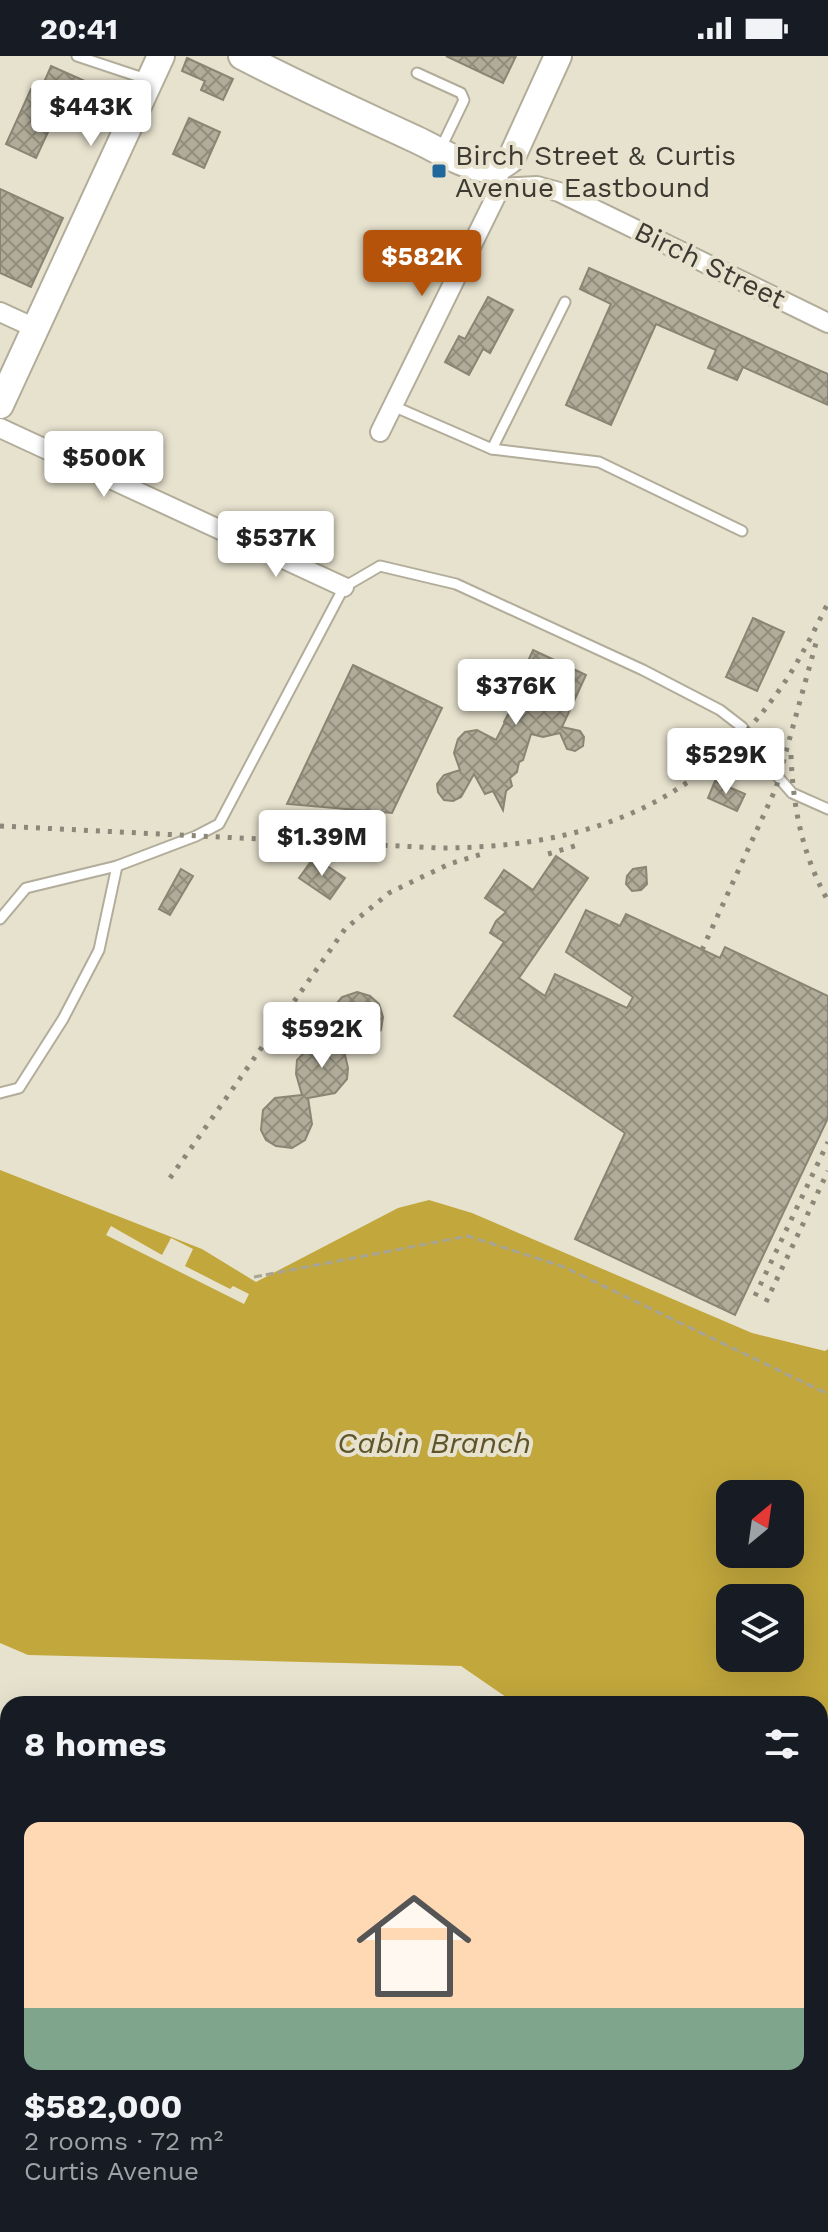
<!DOCTYPE html>
<meta charset="utf-8">
<style>
:root{--surface:#171b24;--page:#242831;--text:#f1f3f6;--muted:#9ea1a6;--accent:#b45309}
body{margin:0;font-family:"Work Sans",sans-serif;background:var(--page);color:var(--text);height:100vh;display:flex;flex-direction:column;font-size:30px;white-space:nowrap}
*{box-sizing:border-box;margin:0}
p{font-size:26px;color:var(--muted)}
.icon{flex:none;width:44px;height:44px;fill:none;stroke:currentColor;stroke-width:2;stroke-linecap:round;stroke-linejoin:round}
.map{position:relative;flex:1;overflow:hidden}
.sheet{position:absolute;left:0px;top:1640px;width:828px;height:536px;display:flex;flex-direction:column;background:var(--surface);border-radius:24px 24px 0 0;box-shadow:0 8px 32px #0002}
.sheet>*{flex:none}
.needle{width:52px;rotate:29deg}
.controls{position:absolute;left:716px;top:1424px;display:grid;gap:16px}
.controls a{display:grid;place-items:center;width:88px;height:88px;border-radius:16px;background:var(--surface);box-shadow:0 8px 32px #0002;font-size:40px}
.price{position:absolute;translate:-50% -68px;padding:0 18px;border-radius:8px;background:#fff;color:#222;font-size:26px;line-height:52px;filter:drop-shadow(0 2px 4px #0008)}
.price::after{content:'';position:absolute;left:50%;top:48px;width:24px;height:18px;margin-left:-12px;background:inherit;clip-path:polygon(0 0,100% 0,50% 100%)}
.price.selected{background:var(--accent);color:#fff}
ul{padding:0;list-style:none}
li{display:grid;align-content:center;gap:16px;height:424px;padding:0 24px}
li span{display:grid;place-items:center;height:248px;border-radius:16px;color:#555}
li>.icon{margin-inline-start:auto}
span .icon{width:144px;height:144px;fill:#fffc;stroke-width:1}
li b{font-size:34px}
h2{display:flex;justify-content:space-between;align-items:center;height:96px;padding:0 24px;font-size:34px}
.status{display:flex;justify-content:space-between;align-items:center;height:56px;padding:0 40px;background:var(--surface);direction:ltr}
.status svg{height:22px;fill:currentColor}
.map>svg:first-child{display:block}
</style>
<div class="status"><b>20:41</b><svg viewBox="0 0 49 12"><path d="M0 12V9h3v3zM5 12V6h3v6zM10 12V3h3v9zM15 12V0h3v12zM26 1h20v11H26zM47 4h2v5h-2z"/></svg></div>
<div class="map">
<svg width="828" height="2176" viewBox="0 0 828 2176">
<defs>
<pattern id="building-cross-hatch" width="8" height="8" patternUnits="userSpaceOnUse" patternTransform="scale(2)"><rect width="8" height="8" fill="#b1ac99"/><path d="M0 0l8 8M0 8l8-8" fill="none" stroke="#918d7d"/></pattern>
</defs>
<rect width="100%" height="100%" fill="#e7e2ce"/>
<g fill="#c2a73c" fill-rule="evenodd">
<path d="M0,1114L202,1193L256,1226L398,1152L429,1144L472,1157L752,1277L825,1295L828,1293V1856L820,1851V1648H516L461,1610L28,1599L0,1587ZM730,1438H790V1498H730ZM730,1542H790V1602H730Z"/>
<polygon points="828,1892 828,2176 748,2176 753,2168 820,2168 820,1934"/>
</g>
<polygon fill="#e7e2ce" points="111,1170 162,1199 171,1182 193,1193 185,1210 230,1233 233,1230 249,1238 244,1248 106,1179"/>
<g fill="url(#building-cross-hatch)" stroke="#8a8573" stroke-width="2">
<polygon points="446,0 516,0 503,27"/>
<polygon points="187,2 233,23 223,44 201,34 205,25 182,15"/>
<polygon points="51,10 114,38 101,66 61,48 36,102 6,88 31,33 40,36"/>
<polygon points="189,62 220,76 204,112 173,98"/>
<polygon points="0,133 63,162 31,231 0,217"/>
<polygon points="589,212 828,318 828,349 743,311 737,324 708,312 716,294 656,268 611,369 566,349 611,248 580,233"/>
<polygon points="488,241 513,254 490,297 483,293 469,319 445,306 459,280 465,283"/>
<polygon points="753,562 784,576 757,635 726,621"/>
<polygon points="533,594 586,619 562,671 580,675 584,681 583,690 575,695 567,693 560,677 543,681 531,678 523,704 519,706 517,716 510,722 512,730 506,735 503,754 493,735 485,738 474,718 461,741 453,745 444,744 438,736 437,728 444,719 460,714 454,697 458,683 465,676 477,674 496,684 504,668 507,668 504,666 514,647 482,654 473,646 475,636 484,631 501,639 508,622 518,627"/>
<polygon points="353,609 442,652 392,757 287,748"/>
<polygon points="715,725 745,738 737,755 708,742"/>
<polygon points="556,800 588,822 519,922 545,940 555,918 627,952 633,941 566,896 586,854 620,870 626,858 720,902 725,891 828,940 828,1062 735,1259 575,1183 625,1077 454,960 504,886 490,877 496,865 506,856 485,842 504,814 533,834"/>
<polygon points="314,801 345,822 330,843 299,822"/>
<polygon points="646,811 647,828 641,834 632,835 626,828 627,820 633,813"/>
<polygon points="181,813 193,820 170,859 159,853"/>
<polygon points="357,936 370,940 379,948 383,961 381,974 366,988 343,990 348,1012 347,1023 335,1037 308,1042 312,1068 305,1084 292,1092 276,1090 266,1084 261,1074 263,1054 275,1042 302,1039 296,1018 297,1004 311,990 335,988 330,967 332,953 342,941"/>
</g>
<g fill="none" stroke-linecap="round" stroke-linejoin="round">
<g stroke="#b2ad9a" stroke-width="13">
<g id="service">
<polyline points="77,0 146,23"/>
<polyline points="417,17 461,37 464,44 440,94"/>
<polyline points="393,350 492,393 599,406 742,475"/>
<polyline points="492,393 565,246"/>
<polyline points="0,863 26,832 117,810 196,780 219,768 344,531 380,510 456,528 643,614 720,654 742,671 779,722 792,737 828,753"/>
<polyline points="0,1037 19,1032 63,963 99,894 117,810"/>
<polyline points="0,1688 8,1688"/>
<polyline points="328,2176 362,2172 378,2176"/>
<polyline points="394,2176 402,2168"/>
<polyline points="679,2176 684,2168"/>
</g>
</g>
<g stroke="#b2ad9a" stroke-width="22">
<g id="minor">
<polyline points="500,132 537,130 559,136 828,267"/>
<polyline points="0,256 35,272"/>
<polyline points="0,372 344,531"/>
<polyline points="380,376 500,132 498,119"/>
</g>
</g>
<g stroke="#b2ad9a" stroke-width="30">
<g id="secondary">
<path d="M242,0C299,30 357,56 415,83C437,93 464,111 489,113C498,113 504,108 511,103L558,0"/>
<polyline points="0,349 161,0"/>
</g>
</g>
<polyline stroke="#a8a494" stroke-width="3" stroke-dasharray="8 4" stroke-linecap="butt" points="254,1221 468,1180 564,1211 828,1338"/>
<use href="#service" stroke="#fff" stroke-width="9"/>
<use href="#minor" stroke="#fff" stroke-width="18"/>
<use href="#secondary" stroke="#fff" stroke-width="26"/>
<g stroke="#8b887a" stroke-width="5" stroke-dasharray="4 8" stroke-linecap="butt">
<path d="M791,699C793,752 802,798 828,845"/>
<path d="M0,770L439,792C580,792 696,753 780,633C799,606 813,577 828,547"/>
<polyline points="548,798 581,788"/>
<polyline points="702,894 776,732 816,587"/>
<polyline points="170,1122 345,873 389,837 449,808 482,798"/>
<polyline points="755,1240 828,1086"/>
<polyline points="766,1246 828,1115"/>
</g>
</g>
<rect fill="#20679b" stroke="#e7e2ce" stroke-width="3" x="431" y="107" width="16" height="16" rx="4"/>
<g text-anchor="middle" dominant-baseline="central" stroke-width="8" stroke-linejoin="round" paint-order="stroke">
<g font-size="28" fill="#3c3a32" stroke="#e7e2ce" text-anchor="start">
<text x="455" y="99">Birch Street &amp; Curtis<tspan x="455" dy="32">Avenue Eastbound</tspan></text>
</g>
<g font-size="28" fill="#3c3a32" stroke="#e7e2ce">
<text transform="translate(710 209) rotate(26)">Birch Street</text>
</g>
<g font-size="30" font-style="italic" fill="#60552a" stroke="#e7e2ce">
<text x="434" y="1386">Cabin Branch</text>
</g>
</g>
</svg>
<div class="controls">
<a><svg class="needle" viewBox="-14 -14 28 28"><path d="M0-13l5 13h-10z" fill="#e53935"/><path d="M0 13l5-13h-10z" fill="#9ea1a6"/></svg></a>
<a><svg class="icon" aria-label="layers" viewBox="0 0 24 24"><path d="M12 4l9 5-9 5-9-5zM3 14l9 5 9-5"/></svg></a>
</div>
<b class="price" style="left:91px;top:92px">$443K</b>
<b class="price selected" style="left:422px;top:242px">$582K</b>
<b class="price" style="left:104px;top:443px">$500K</b>
<b class="price" style="left:276px;top:523px">$537K</b>
<b class="price" style="left:516px;top:671px">$376K</b>
<b class="price" style="left:726px;top:740px">$529K</b>
<b class="price" style="left:322px;top:822px">$1.39M</b>
<b class="price" style="left:322px;top:1014px">$592K</b>
<section class="sheet">
<h2>8 homes<svg class="icon" aria-label="filters" viewBox="0 0 24 24"><path d="M4 7h16M4 17h16"/><circle cx="9" cy="7" r="2"/><circle cx="15" cy="17" r="2"/></svg></h2>
<ul>
<li><span style="background:linear-gradient(#ffd9b3 75%,#7fa58c 0)"><svg class="icon" aria-label="home" viewBox="0 0 24 24"><path d="M3 11l9-7 9 7M6 9v11h12V9"/></svg></span><div><b>$582,000</b><p>2 rooms · 72 m²</p><p>Curtis Avenue</p></div></li>
</ul>
</section>
</div>
